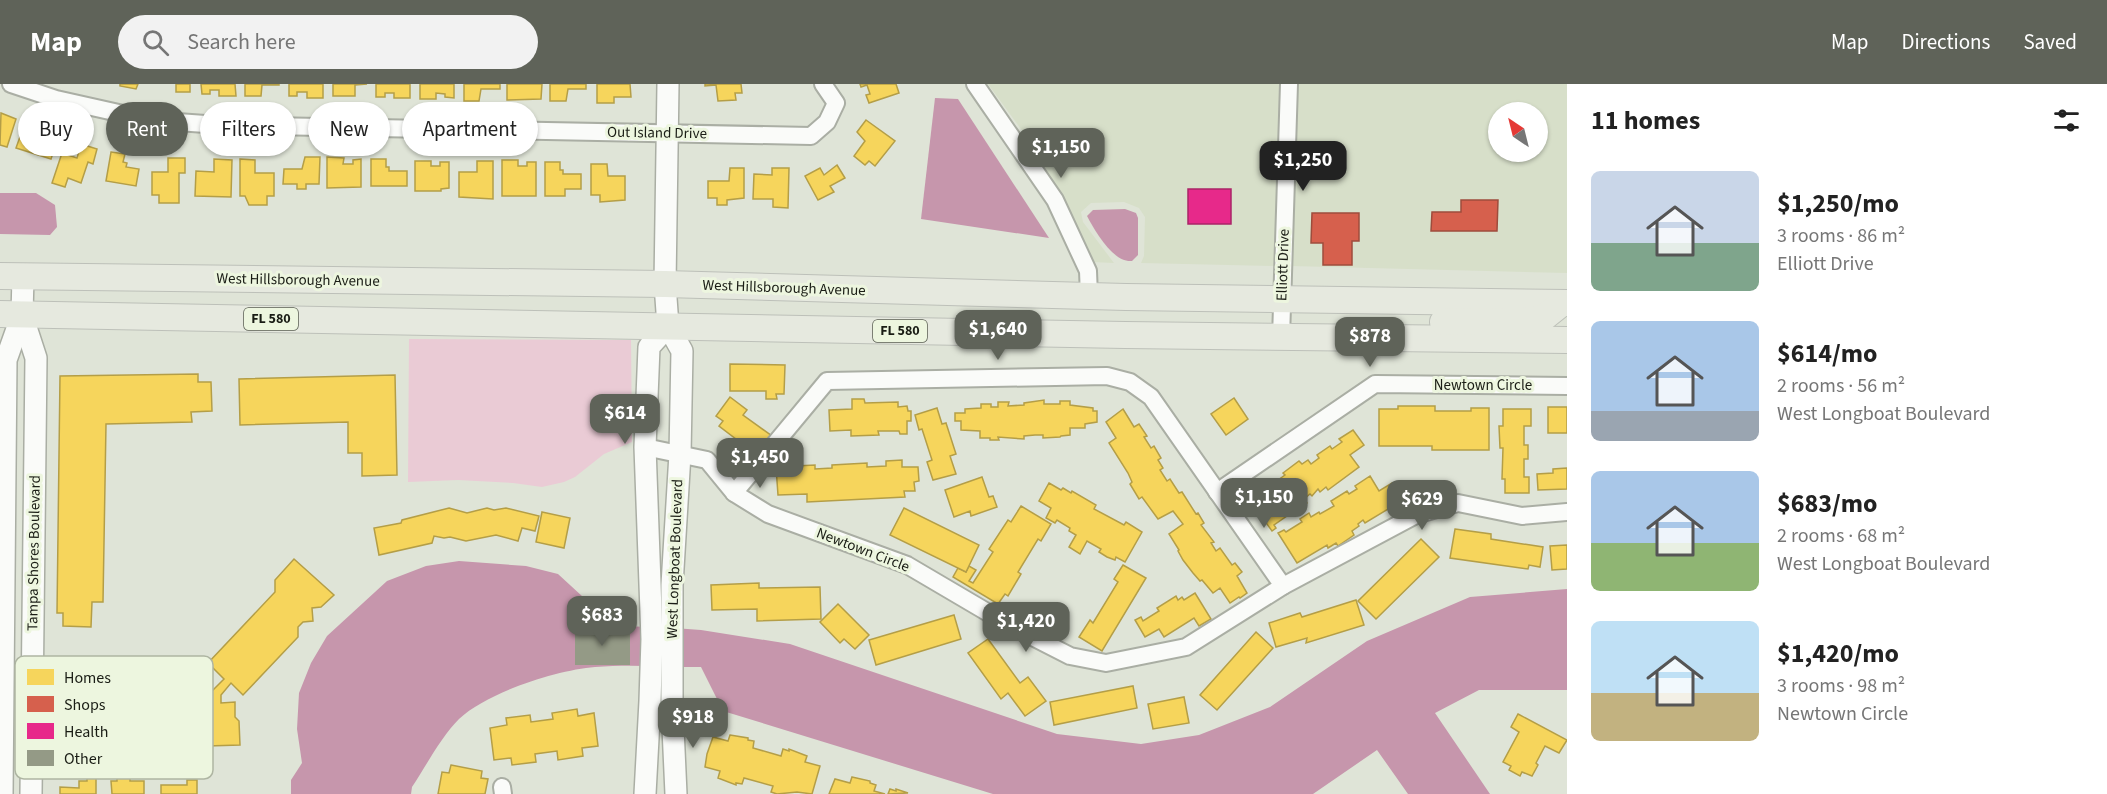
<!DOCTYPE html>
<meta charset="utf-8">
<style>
:root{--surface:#fff;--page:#f2f2f2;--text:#222;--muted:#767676;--accent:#5f6359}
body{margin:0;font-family:"Source Sans 3",sans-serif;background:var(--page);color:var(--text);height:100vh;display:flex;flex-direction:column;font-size:22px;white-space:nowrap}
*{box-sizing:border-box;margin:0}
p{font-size:20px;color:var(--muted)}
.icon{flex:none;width:33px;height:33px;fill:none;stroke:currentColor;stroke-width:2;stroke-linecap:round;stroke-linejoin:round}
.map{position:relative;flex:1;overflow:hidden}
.panel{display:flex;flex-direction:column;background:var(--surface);width:540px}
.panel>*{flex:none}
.banner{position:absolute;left:18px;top:18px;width:570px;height:54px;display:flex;gap:12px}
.needle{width:39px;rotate:325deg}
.fabs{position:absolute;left:1488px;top:18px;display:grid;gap:12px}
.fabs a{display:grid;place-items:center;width:60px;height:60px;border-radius:50%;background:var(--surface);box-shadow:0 2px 4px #0004;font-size:30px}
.price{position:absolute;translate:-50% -51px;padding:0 14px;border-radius:12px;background:var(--accent);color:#fff;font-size:20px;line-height:39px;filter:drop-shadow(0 2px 3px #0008)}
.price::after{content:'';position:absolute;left:50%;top:36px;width:18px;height:14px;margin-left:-9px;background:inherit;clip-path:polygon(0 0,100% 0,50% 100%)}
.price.selected{background:#222;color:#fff}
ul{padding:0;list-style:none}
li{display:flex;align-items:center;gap:18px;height:150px;padding:0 24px}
li span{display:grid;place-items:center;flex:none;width:168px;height:120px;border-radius:9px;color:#555}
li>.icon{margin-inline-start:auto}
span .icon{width:72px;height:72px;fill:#fffc;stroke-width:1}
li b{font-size:26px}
h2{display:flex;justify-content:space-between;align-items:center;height:72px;padding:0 24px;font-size:26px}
.pill{padding:0 21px;border-radius:27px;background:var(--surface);box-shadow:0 2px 4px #0004;font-size:21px;line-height:54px}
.pill.selected{background:var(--accent);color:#fff}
header{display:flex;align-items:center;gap:36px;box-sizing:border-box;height:84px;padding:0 30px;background:var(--accent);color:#fff}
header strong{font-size:28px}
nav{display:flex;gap:33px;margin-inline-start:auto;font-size:21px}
.search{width:420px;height:54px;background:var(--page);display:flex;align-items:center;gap:15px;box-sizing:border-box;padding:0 21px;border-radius:33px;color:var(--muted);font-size:22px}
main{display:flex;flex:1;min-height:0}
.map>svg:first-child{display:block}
</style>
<header>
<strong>Map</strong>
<div class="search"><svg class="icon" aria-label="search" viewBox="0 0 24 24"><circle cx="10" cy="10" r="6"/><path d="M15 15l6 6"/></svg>Search here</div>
<nav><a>Map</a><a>Directions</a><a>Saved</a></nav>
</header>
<main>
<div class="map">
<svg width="1567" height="710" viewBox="0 0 1567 710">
<rect width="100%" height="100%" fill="#dfe4d7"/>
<g fill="#d7dfc9" fill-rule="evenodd">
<polygon points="988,0 1282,0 1276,182 1141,179 1144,172 1145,133 1139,124 1124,118 1091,119 1081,128 1083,138 1114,179 1092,178 1042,85 1032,60"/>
<path d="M1297,0H1567V189L1291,182ZM1498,28H1538V68H1498Z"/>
</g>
<polygon fill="#eacbd5" points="409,255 631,256 632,358 604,370 575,393 564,398 542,403 513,399 458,396 408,398"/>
<g fill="#c696ac">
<polygon points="935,14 958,15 1049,154 921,135"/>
<polygon points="0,109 36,109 55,121 57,143 50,151 0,150"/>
<path d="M1125,125L1136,129L1138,134V171L1132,177C1113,179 1095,147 1087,132L1093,126Z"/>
<path d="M459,477L526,482L558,490L595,524L607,517L608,542L660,543L701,546L790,560L1057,650L1141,660L1199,651L1270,623L1367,557L1470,513L1567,505V606H1479L1435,629L1490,710H1408L1377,666L1313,710H993L723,627L701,583C666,583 630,580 595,583C557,586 488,608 459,635C441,653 426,682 412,703L411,710H291V696L302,679L297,645L299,609L311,579L327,552L387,497L426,482Z"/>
</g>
<g fill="#f6d55c" stroke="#b49e47" stroke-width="1.5">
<polygon points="120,0 138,0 136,5 120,2"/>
<rect x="176" y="0" width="14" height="8"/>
<polygon points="201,0 235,0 236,12 219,12 219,6 210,6 210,10 202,10"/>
<polygon points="245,0 279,0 279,1 262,1 261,12 245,12"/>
<polygon points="289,0 323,0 323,14 307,14 307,8 297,8 297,12 289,12"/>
<polygon points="333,0 367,0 355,1 355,12 333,12"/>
<polygon points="376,0 410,0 410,14 394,14 394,9 385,9 385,13 376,13"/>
<polygon points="420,0 454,0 454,14 445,13 445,10 436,9 436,15 420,15"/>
<polygon points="464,0 500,0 500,5 481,5 479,17 464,17"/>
<polygon points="507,0 542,0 541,15 507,16"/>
<polygon points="550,0 586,0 586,5 568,5 566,17 550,17"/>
<polygon points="597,0 630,0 631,13 614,13 614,19 597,19"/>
<polygon points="705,0 741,0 742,9 735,9 736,16 718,17 716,1 705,2"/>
<polygon points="860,0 896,0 899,9 869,19 866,11 870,10 867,1 861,3"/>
<polygon points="1,29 16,35 7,63 0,61"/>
<polygon points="866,36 895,57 875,82 869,77 865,81 854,72 865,57 857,48"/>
<polygon points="44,45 59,50 51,75 16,64 21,50 39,56"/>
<polygon points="81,60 97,65 93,80 88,78 81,99 68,94 65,103 52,99 62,69 77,74"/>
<polygon points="111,68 125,70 123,78 127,79 126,83 139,85 136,102 106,97"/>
<polygon points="305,73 320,73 319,100 306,100 306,105 297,105 297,100 283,100 284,85 302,85"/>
<polygon points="327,73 344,74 343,80 353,80 353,76 361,75 361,103 327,104"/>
<polygon points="168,74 185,74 185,89 179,89 179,119 159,119 159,111 152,111 152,88 168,88"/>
<polygon points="214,75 232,76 231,113 195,112 196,87 214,88"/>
<polygon points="240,75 255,76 255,89 274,89 274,112 267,112 267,121 249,121 245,112 240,112"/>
<polygon points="371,75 386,75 386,83 389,83 389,87 407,87 407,102 371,102"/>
<polygon points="502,76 518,76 518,82 527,82 527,78 536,78 536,112 502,112"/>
<polygon points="415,77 431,77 431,82 440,82 440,78 449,78 449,104 441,105 441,107 415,107"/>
<polygon points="477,77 493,77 493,115 459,113 459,88 477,88"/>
<polygon points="545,78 560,78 560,86 563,86 563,90 581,90 581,105 565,105 565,112 545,112"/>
<polygon points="591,80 607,80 608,92 625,92 625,116 600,118 600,111 591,111"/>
<polygon points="837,81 845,94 830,102 834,108 818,116 805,92 820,84 824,91"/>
<polygon points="730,84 744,84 744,114 727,116 727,121 717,121 717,114 708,114 708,97 729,97"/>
<polygon points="772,84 789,84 788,124 773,123 773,115 753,115 754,90 772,91"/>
<polygon points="730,280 785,281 784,310 776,310 777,315 766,315 766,307 730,307"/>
<polygon points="198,290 198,298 211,298 212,327 191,328 192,338 106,340 103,518 92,518 91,543 63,542 63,529 57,529 60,292"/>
<polygon points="395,291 397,391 362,392 362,369 348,369 348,338 240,341 239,295"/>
<polygon points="730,313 747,326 743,331 772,352 757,371 719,342 723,337 716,332"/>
<polygon points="1234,314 1248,335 1226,351 1211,330"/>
<polygon points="852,315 864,315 865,319 898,318 898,323 907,322 908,327 911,327 911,337 907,337 907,350 900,350 899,347 878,347 879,351 851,352 851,346 830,347 829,326 852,325"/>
<polygon points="1044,316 1044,320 1060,320 1060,317 1070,317 1070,321 1093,324 1093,327 1097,327 1097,338 1085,340 1085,344 1070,344 1070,351 1061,352 1060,353 1043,354 1043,351 1035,351 1024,352 1024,355 998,353 999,356 990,356 990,354 980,354 980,347 961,346 961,337 955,337 955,329 965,329 965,325 981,324 981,320 991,320 991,323 998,323 998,318 1009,318 1008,322 1024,321 1024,319"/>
<polygon points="1398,322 1435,322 1435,327 1471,327 1471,324 1489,324 1489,366 1432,366 1432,362 1379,362 1379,325 1398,325"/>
<rect x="1548" y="323" width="19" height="26"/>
<polygon points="937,324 942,340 946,339 956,370 950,372 956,390 933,396 927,378 932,376 922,345 919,346 915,331"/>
<polygon points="1123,325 1134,343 1139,340 1147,352 1144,353 1151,364 1154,362 1161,374 1158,376 1163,384 1160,386 1167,397 1170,395 1179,409 1182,408 1196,430 1198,429 1204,439 1201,441 1214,458 1211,459 1216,467 1220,464 1232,481 1235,479 1242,488 1237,492 1247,509 1240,514 1239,513 1230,519 1220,504 1213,509 1202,496 1200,497 1193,489 1183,476 1178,467 1179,466 1169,450 1183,440 1173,427 1158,435 1142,413 1139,415 1130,400 1132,398 1128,389 1109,359 1116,354 1106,338"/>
<polygon points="1503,325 1531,325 1531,342 1524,342 1524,361 1528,361 1528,375 1524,375 1524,393 1529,393 1529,409 1505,409 1505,395 1502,395 1503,364 1500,364 1499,342 1503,342"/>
<polygon points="1353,346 1364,361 1350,371 1359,383 1328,406 1326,403 1320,408 1318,405 1312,412 1310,410 1304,415 1307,419 1299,422 1302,425 1292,432 1290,430 1274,441 1276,444 1272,447 1249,415 1272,398 1275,402 1279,399 1278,396 1285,391 1283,389 1299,377 1302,380 1308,376 1311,380 1319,374 1317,371 1330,362 1332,365 1342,358 1339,355"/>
<polygon points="902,376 902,383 918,383 919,397 914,398 915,407 904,407 905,413 807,418 807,410 778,411 776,383 815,381 815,385 832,384 832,381 867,379 867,383 886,382 886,377"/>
<polygon points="1567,384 1567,405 1538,406 1537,390 1553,389 1553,385"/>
<polygon points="1370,392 1379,407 1392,399 1403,416 1365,439 1363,436 1358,440 1359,442 1352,447 1354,451 1338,462 1336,459 1328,464 1327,461 1297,479 1278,449 1284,446 1286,448 1302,438 1300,435 1309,429 1311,433 1319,428 1320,430 1334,422 1331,417 1347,407 1349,410 1357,405 1355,402"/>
<polygon points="982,393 989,413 993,412 997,423 971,432 970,427 954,433 945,406"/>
<polygon points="1049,399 1061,406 1063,404 1071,409 1072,407 1096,421 1094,425 1124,441 1126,438 1142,448 1125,478 1116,473 1115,476 1107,473 1099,468 1101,465 1087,457 1080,470 1069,463 1076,451 1069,447 1070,444 1057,436 1055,439 1046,434 1051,424 1039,417"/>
<polygon points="1021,422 1051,440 1041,457 1038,455 1018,488 1021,490 1008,512 1005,510 998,520 953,493 958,484 966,488 969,482 976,486 969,497 973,499 993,468 989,465 1008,436 1011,438"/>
<polygon points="449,424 467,429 487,424 494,426 506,424 539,432 535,447 522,444 518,457 496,451 466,457 450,453 444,454 434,452 432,459 379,471 374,444 401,439 402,436"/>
<polygon points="904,424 979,461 966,488 890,451"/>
<polygon points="542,428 570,434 564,464 536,458"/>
<polygon points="1455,445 1491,450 1491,455 1543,463 1540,483 1529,481 1528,485 1450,474"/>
<polygon points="1421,455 1439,473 1376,535 1358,517"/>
<polygon points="1567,461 1567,485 1552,486 1550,462"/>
<polygon points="294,475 334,511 321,523 312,524 313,537 303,538 298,543 298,553 243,611 231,599 221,611 221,619 235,618 235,633 239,637 240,661 73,666 57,651 56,624 65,624 65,608 84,608 85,619 204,615 224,595 208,579 275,508 275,496"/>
<polygon points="1123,481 1146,494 1102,567 1079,553 1090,536 1093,539 1118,498 1114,495"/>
<polygon points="759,499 759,504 820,503 821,535 757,537 757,525 712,526 711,501"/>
<polygon points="1195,509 1211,535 1199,542 1194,534 1164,553 1159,545 1145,553 1135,536 1141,533 1143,537 1159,527 1157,524 1176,512 1178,516 1182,513 1184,516"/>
<polygon points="1356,516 1364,541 1306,559 1307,554 1276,563 1269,539 1300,529 1302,533"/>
<polygon points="838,520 869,551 855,565 844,555 840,559 820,538"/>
<polygon points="954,531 961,555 876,581 869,556"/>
<polygon points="1256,548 1273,564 1217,626 1200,611"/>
<polygon points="988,555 1020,599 1028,593 1046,617 1025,632 1008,609 1001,615 968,569"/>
<polygon points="1133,602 1137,624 1054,641 1050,618"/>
<polygon points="1184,613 1189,639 1153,645 1148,620"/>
<polygon points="577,625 578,632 594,629 598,662 582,664 583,672 558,676 557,667 535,670 536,678 512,681 511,674 494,676 490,644 507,641 506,634 530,631 531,638 553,635 552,629"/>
<polygon points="1518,630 1567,656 1559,669 1545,662 1536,679 1538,681 1532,692 1522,688 1520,692 1509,686 1511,682 1503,678 1519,648 1511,643"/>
<polygon points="730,651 748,654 748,656 754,657 753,664 781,672 783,665 789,667 789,665 807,672 805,678 820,682 812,710 797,708 777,710 771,708 773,702 744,694 742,700 736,699 736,701 718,694 720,687 705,683 707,670 713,653 728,657"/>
<polygon points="451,681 482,687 481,694 488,695 485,710 438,710 442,688 449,689"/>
<polygon points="117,689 130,689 130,697 144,697 144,710 112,710 111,697 117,697"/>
<polygon points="87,691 96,691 96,710 60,710 60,703 79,704 79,697 87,697"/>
<polygon points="852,693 870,697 870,699 876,701 874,707 885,710 829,710 835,695 850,699"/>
<polygon points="187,696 197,696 197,710 161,710 161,701 187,701"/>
<polygon points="890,705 896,707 896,705 908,709 888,710"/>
</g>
<g fill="#d6604d" stroke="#9e4c3c" stroke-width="1.5">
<polygon points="1461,116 1498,116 1497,147 1431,147 1432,128 1461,128"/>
<polygon points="1312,129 1359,129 1359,157 1352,157 1352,181 1323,181 1323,159 1311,159"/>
</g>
<rect fill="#e7298a" stroke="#aa2567" stroke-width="1.5" x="1188" y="105" width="43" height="35"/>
<rect fill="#949a86" x="575" y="545" width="55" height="36"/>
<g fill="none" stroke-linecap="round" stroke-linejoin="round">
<g stroke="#aaaea4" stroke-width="20">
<g id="minor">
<polyline points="11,0 56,15 150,36 219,41 811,52 827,38 836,19 823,0"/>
<polyline points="975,0 1055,116 1088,187 1089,212"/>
<polyline points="1281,254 1289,0"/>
<polyline points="645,363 707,376 734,409 827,297 1107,292 1130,298 1151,313 1283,502"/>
<polyline points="1217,408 1375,300 1567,302"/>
<polyline points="734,409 768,430 907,481 1009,541 1070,572 1106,579 1186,563 1283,502 1416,431 1458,419 1522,432 1567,428"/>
<polyline points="502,703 503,710"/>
</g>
</g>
<g stroke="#aaaea4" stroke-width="24">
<g id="tertiary">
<polyline points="668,0 665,200 668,242 682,267 680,370 672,501 672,622 676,710"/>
<polyline points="22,231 36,274 31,710"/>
<polyline points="2,710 6,276 22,231 23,192"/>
<polyline points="645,710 650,617 652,555 645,363 649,263 668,242"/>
</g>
</g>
<g stroke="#bdc0b9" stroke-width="28">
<g id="primary">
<polyline points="0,192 665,200 1126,213 1567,219"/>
<polyline points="0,230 1125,251 1567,256"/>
<polyline points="1443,238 1524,237 1543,234 1558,222"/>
</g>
</g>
<use href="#minor" stroke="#fafbf9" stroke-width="16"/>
<use href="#tertiary" stroke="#fafbf9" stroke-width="21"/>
<use href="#primary" stroke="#e6e9df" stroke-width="26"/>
</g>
<g text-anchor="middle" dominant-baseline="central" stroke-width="6" stroke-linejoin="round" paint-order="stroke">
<g fill="#edf6df" stroke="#595e52" stroke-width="1.5">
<rect x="244" y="224" width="54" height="22" rx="4.5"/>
<rect x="873" y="236" width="54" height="22" rx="4.5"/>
</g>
<g font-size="14" font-weight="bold" fill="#1a1d15">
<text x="271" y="235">FL 580</text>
<text x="900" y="247">FL 580</text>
</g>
<g font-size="15" fill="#1a1d15" stroke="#edf6df">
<text transform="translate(657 49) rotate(1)">Out Island Drive</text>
<text transform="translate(1283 181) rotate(-88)">Elliott Drive</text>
<text transform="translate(298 196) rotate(1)">West Hillsborough Avenue</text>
<text transform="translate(784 204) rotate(2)">West Hillsborough Avenue</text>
<text x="1483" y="301">Newtown Circle</text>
<text transform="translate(863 466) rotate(21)">Newtown Circle</text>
<text transform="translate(34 469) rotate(-89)">Tampa Shores Boulevard</text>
<text transform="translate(675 475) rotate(-88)">West Longboat Boulevard</text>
</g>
</g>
<rect x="15" y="572" width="198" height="123" rx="9" fill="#edf6df" stroke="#aeb5a2" stroke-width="1.5"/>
<rect x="27" y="585" width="27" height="16" fill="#f6d55c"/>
<rect x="27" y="612" width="27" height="16" fill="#d6604d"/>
<rect x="27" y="639" width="27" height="16" fill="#e7298a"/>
<rect x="27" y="666" width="27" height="16" fill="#949a86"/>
<g font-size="16" fill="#1a1d15">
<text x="64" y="599">Homes</text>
<text x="64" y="626">Shops</text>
<text x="64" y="653">Health</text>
<text x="64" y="680">Other</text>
</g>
</svg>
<div class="fabs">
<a><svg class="needle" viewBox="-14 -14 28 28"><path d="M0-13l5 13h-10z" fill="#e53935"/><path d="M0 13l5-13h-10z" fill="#767676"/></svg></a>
</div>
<b class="price" style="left:1061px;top:95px">$1,150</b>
<b class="price selected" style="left:1303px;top:108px">$1,250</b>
<b class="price" style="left:998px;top:277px">$1,640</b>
<b class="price" style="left:1370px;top:284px">$878</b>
<b class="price" style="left:625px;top:361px">$614</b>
<b class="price" style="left:760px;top:405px">$1,450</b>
<b class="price" style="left:1264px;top:445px">$1,150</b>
<b class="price" style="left:1422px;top:447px">$629</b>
<b class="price" style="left:602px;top:563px">$683</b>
<b class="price" style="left:1026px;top:569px">$1,420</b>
<b class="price" style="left:693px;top:665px">$918</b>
<div class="banner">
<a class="pill">Buy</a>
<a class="pill selected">Rent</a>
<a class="pill">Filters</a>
<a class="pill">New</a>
<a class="pill">Apartment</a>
</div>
</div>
<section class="panel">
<h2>11 homes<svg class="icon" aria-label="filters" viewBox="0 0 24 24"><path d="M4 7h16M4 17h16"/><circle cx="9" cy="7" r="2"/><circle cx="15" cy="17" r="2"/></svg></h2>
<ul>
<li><span style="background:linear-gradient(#c9d6e8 60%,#7fa58c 0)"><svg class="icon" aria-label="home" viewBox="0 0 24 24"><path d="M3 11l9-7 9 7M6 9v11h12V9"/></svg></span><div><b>$1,250/mo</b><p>3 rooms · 86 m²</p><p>Elliott Drive</p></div></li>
<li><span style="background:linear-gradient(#a9c7e8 75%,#9aa5b1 0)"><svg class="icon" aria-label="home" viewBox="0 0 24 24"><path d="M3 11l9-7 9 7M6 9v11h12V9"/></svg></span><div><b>$614/mo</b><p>2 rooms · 56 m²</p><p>West Longboat Boulevard</p></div></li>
<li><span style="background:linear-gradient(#a9c7e8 60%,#8fb573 0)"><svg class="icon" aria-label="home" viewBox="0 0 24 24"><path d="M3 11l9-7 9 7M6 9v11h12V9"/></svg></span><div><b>$683/mo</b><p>2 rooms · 68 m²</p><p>West Longboat Boulevard</p></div></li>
<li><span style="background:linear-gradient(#bfe0f5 60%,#c2b280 0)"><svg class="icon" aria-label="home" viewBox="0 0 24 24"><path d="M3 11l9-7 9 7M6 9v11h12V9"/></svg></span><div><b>$1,420/mo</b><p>3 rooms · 98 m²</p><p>Newtown Circle</p></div></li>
</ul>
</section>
</main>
